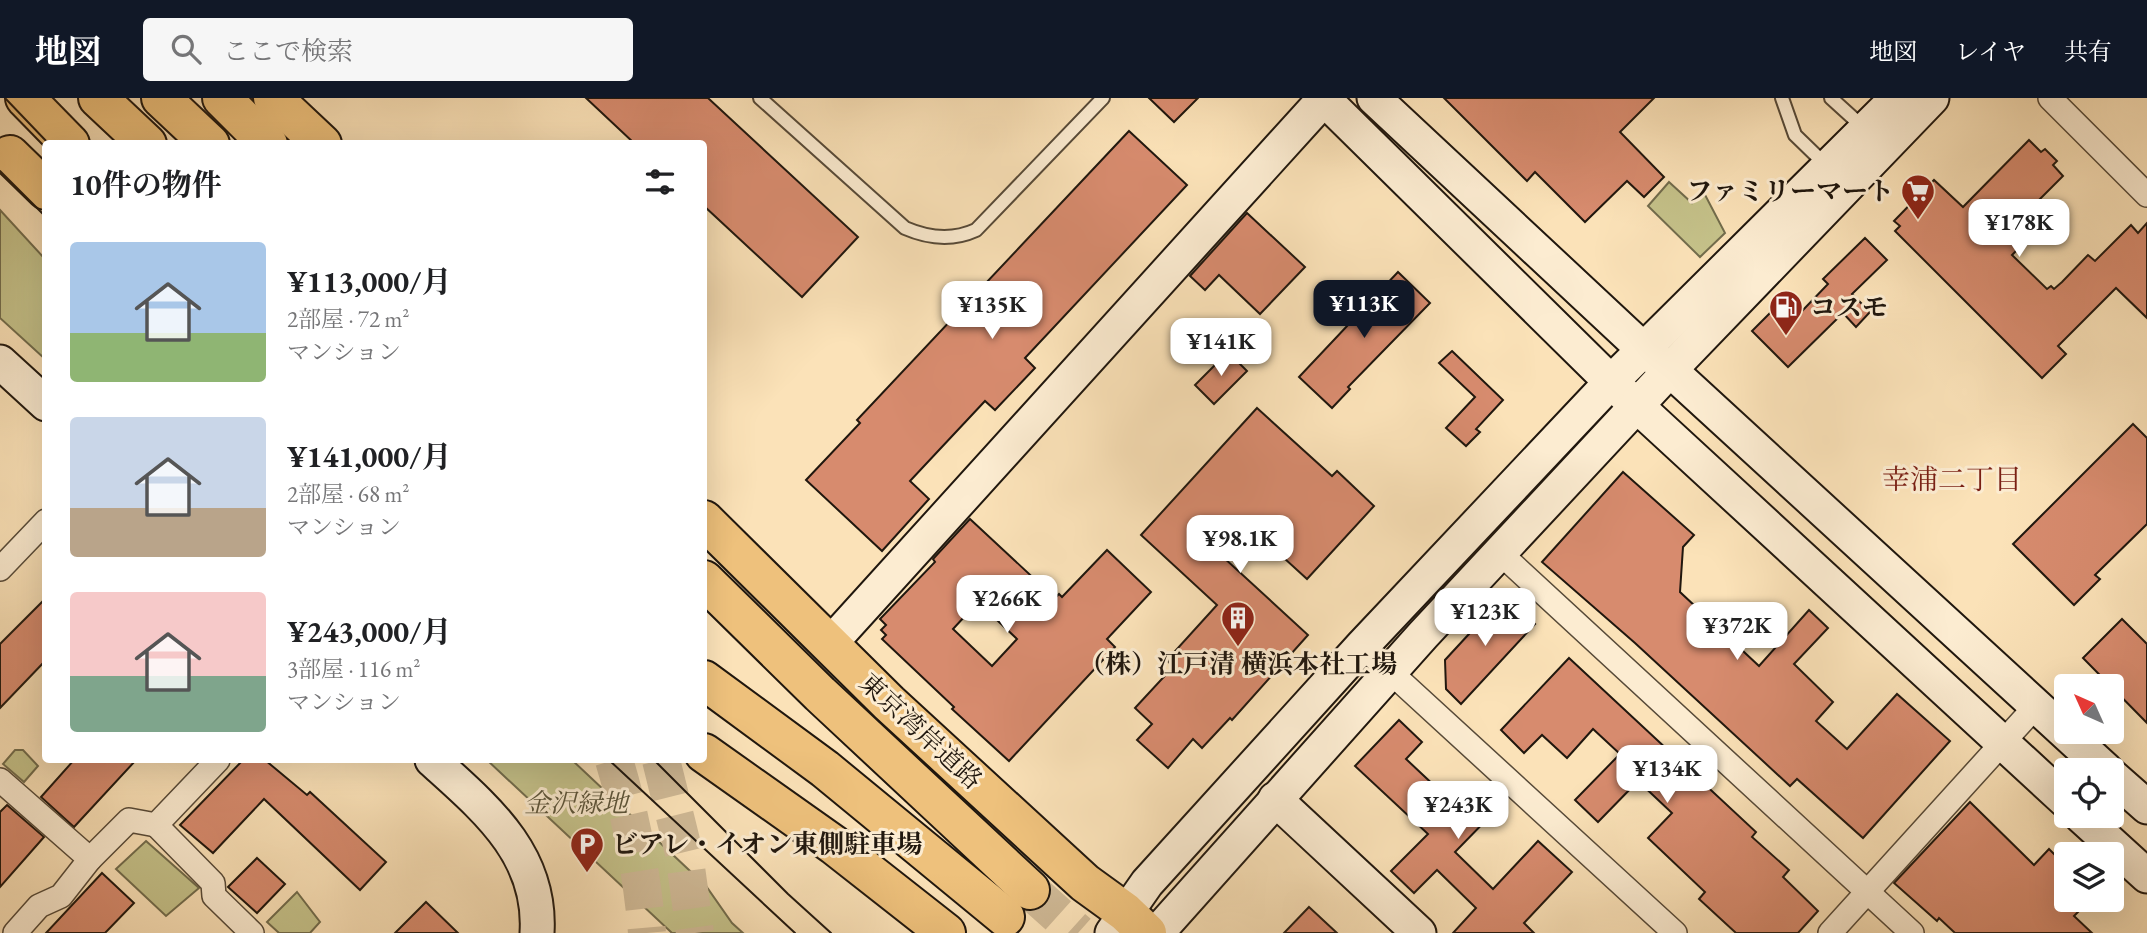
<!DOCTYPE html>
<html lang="ja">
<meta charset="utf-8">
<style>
:root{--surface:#fff;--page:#f6f6f6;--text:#202124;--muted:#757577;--accent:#111827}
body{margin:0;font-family:"EB Garamond","Noto Serif JP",serif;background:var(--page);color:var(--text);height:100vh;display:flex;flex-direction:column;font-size:26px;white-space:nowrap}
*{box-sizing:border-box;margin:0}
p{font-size:23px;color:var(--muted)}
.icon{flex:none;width:38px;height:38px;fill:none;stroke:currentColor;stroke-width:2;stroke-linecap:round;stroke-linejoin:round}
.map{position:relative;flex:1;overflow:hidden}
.drawer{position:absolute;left:42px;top:42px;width:665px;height:623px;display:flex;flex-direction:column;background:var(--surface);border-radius:7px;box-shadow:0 7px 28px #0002}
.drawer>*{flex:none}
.needle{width:46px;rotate:315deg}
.tools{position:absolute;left:2054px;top:576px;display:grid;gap:14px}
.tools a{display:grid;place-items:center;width:70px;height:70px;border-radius:7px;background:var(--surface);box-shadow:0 7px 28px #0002;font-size:35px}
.price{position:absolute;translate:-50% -60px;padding:0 16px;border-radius:14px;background:#fff;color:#222;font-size:23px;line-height:46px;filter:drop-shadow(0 2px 4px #0008)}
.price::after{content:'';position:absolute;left:50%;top:42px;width:21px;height:16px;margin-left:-10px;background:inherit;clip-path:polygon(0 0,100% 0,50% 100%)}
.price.on{background:var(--accent);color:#fff}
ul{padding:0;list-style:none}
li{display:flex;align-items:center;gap:21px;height:175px;padding:0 28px}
li span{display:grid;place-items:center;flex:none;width:196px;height:140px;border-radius:7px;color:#555}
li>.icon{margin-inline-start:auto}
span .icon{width:84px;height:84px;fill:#fffc;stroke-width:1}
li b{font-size:30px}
h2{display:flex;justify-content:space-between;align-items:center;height:84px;padding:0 28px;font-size:30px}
header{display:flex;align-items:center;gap:42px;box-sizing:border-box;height:98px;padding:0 35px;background:var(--accent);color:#fff}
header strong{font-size:33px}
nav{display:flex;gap:38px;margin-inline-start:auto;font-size:24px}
.search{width:490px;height:63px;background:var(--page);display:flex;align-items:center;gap:18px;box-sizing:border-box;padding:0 24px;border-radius:7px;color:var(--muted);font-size:26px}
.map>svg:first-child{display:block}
</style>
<header>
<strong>地図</strong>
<div class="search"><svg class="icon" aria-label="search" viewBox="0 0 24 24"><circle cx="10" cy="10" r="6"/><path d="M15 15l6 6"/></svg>ここで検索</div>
<nav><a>地図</a><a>レイヤ</a><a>共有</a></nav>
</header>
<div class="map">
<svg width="2147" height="835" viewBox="0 0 2147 835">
<rect width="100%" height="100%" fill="#fbe2b8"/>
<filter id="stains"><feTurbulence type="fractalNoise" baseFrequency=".00286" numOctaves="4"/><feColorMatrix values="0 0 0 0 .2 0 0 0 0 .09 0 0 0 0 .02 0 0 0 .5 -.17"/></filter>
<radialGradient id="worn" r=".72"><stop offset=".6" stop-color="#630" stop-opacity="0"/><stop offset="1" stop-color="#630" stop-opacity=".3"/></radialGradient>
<g fill="#c5c28a" stroke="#726c4c" stroke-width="2">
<polygon points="1669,84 1692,105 1703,93 1725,135 1700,159 1648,108"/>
<polygon points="0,112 45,161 45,261 0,220"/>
<polygon points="15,652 23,652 38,668 24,684 3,666"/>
<polygon points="487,662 572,662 706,788 732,825 743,835 672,835"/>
<polygon points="146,743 199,790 166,818 116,771"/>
<polygon points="297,794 320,824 310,835 279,835 267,824"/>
</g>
<g fill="#d78b6e" stroke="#20170e" stroke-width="2" fill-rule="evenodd">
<polygon points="586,0 708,0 858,139 802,199 704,108 704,46 635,46"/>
<polygon points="1149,0 1198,0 1174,24"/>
<polygon points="1444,0 1654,0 1620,34 1664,79 1644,99 1627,83 1585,124 1535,74 1527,83"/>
<polygon points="1129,33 1187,87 1025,260 1035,270 995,312 985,303 910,383 929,401 882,453 806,382 860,325 857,322"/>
<polygon points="2029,42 2041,54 2045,51 2057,63 2053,67 2063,78 2032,109 2046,123 2012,157 2047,191 2051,188 2054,191 2062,184 2088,157 2095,163 2131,127 2138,135 2147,125 2147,220 2116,190 2058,248 2066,256 2042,280 1895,133 1900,128 1894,123 1934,82 1963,109"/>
<polygon points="1247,115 1305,169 1260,216 1219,177 1205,192 1190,178"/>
<polygon points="1865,140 1887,162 1852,196 1870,214 1856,229 1843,215 1788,269 1752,233 1788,197 1803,212 1828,186 1823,181"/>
<polygon points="1398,174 1430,205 1348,289 1350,291 1332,310 1299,279"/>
<polygon points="1452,253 1503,302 1476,331 1480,334 1466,348 1446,330 1475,299 1439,265"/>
<polygon points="1228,254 1247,273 1214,306 1195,287"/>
<polygon points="1257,310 1332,378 1337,373 1374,408 1307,481 1250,429 1223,459 1308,537 1232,622 1230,620 1202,650 1193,641 1168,670 1137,642 1152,626 1135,610 1173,569 1167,562 1217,507 1141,437"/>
<polygon points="2133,326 2147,340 2147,426 2095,477 2100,481 2074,507 2013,446"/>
<polygon points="1623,374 1694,437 1683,449 1680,494 1759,568 1809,512 1828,530 1794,566 1833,604 1816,623 1847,651 1897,596 1950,643 1863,740 1797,681 1790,688 1635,545 1542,464"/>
<path d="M970,421L1055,500L1059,496L1062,499L1107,452L1151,494L1107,541L1115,549L1009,663L952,611L954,609L882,541L886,537L881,532L886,527L880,521L935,464L933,461ZM978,504L1017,541L992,568L953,531Z"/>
<polygon points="1505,497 1535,526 1461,606 1446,591 1445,562"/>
<polygon points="46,500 46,562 0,610 0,546"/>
<polygon points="2122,521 2147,546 2147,625 2083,560"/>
<polygon points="1569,560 1756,734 1752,739 1789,772 1783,779 1818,813 1798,835 1736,835 1699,801 1705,794 1648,740 1672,715 1638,683 1598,724 1575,702 1620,656 1593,631 1567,660 1542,637 1524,655 1501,632"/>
<polygon points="1399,622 1422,644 1406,661 1439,692 1446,685 1462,699 1475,685 1499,709 1455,754 1493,791 1538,743 1572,774 1524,825 1534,835 1453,835 1476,810 1437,772 1414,795 1391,773 1428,736 1355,668"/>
<polygon points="74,662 136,662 74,729 41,699"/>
<polygon points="243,662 265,662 307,697 310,694 386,764 360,792 264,701 213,755 180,727"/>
<polygon points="1970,704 2034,767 2049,751 2061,763 2058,766 2067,774 2067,802 2090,802 2074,818 2092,835 1955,835 1939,820 1937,823 1894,785"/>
<polygon points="7,707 44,739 0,789 0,714"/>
<polygon points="257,760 285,786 257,815 228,789"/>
<polygon points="102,775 134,805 105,835 46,835"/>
<polygon points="426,804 458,835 395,835"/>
<polygon points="1309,809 1337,835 1284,835"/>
</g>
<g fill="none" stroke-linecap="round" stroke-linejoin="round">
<g stroke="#cfb996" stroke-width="38" stroke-dasharray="38 19" stroke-linecap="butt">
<path d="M614,662C631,718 642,776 647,835"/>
<polyline points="661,662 684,755 695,835"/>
<polyline points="1030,792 1078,835"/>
</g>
<g stroke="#574a38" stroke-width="16">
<g id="lane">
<path d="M760,0L905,130C928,140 952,143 976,132L1103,0"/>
<polyline points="1782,0 1795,37 1828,69"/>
<polyline points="1831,0 1864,30"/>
</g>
</g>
<g stroke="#574a38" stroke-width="26">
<g id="street">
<polyline points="2050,0 2147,97"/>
<polyline points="1500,455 1912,835"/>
<polyline points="0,471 46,423"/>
<polyline points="1362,548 1675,835"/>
<polyline points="0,682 90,761 61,798 39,808 15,835"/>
<polyline points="156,727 213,785 214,798 252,835"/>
<polyline points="90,761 129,722 156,727 218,662"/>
<polyline points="1830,835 2035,609"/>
</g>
</g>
<g stroke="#20170e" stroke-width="37">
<g id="secondary">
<polyline points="1323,0 1611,284 2067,704"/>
<polyline points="1374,0 1644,252 1670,272 2106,672"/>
<polyline points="0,264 46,306"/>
<polyline points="829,547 1324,1"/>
<path d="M432,662C485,710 542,756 537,835"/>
<polyline points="2112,678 2147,709"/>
<polyline points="1275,701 1419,835"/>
<polyline points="2081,718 2147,778"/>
<polyline points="1112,835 1147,785 1362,548 1611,284 1897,0"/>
<polyline points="1157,835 1423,537 1670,272 1932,0"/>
</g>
</g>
<g stroke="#20170e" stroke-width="42">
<g id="highway">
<polyline points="25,0 70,46"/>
<polyline points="98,0 147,46"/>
<polyline points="161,0 210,46"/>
<polyline points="222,0 268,46"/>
<polyline points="273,0 322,46"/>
<polyline points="10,57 46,92"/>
<polyline points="704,422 889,605 1085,785 1125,814 1147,835"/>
<polyline points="704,482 820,596 1030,792"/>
<polyline points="704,582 825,671 1005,819"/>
<polyline points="704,655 834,747 946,835"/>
</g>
</g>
<use href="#lane" stroke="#fcecd1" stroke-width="12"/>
<use href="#street" stroke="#fcecd1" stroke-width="23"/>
<use href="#secondary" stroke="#fcecd1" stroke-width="33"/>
<use href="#highway" stroke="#eec17c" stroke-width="38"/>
<g stroke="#20170e" stroke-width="2">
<polyline points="5,0 49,46"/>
<polyline points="0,73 46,119"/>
<polyline points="609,662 795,835"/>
<polyline points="654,662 788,796 831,835"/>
</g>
</g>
<defs>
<g id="supermarket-pin" transform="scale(1.75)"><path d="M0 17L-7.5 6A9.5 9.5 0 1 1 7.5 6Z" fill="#8f2418" stroke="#fcecd1"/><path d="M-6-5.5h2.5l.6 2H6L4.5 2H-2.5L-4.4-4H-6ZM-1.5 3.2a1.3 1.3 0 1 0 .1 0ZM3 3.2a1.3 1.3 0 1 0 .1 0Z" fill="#fff"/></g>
<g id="fuel-pin" transform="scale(1.75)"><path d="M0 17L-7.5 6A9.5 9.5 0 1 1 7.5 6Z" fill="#8f2418" stroke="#fcecd1"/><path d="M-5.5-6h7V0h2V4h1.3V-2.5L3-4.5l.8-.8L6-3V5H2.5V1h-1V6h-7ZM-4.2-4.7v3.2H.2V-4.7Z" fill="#fff"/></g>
<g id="building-pin" transform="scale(1.75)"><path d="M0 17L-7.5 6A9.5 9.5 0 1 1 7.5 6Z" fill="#8f2418" stroke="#fcecd1"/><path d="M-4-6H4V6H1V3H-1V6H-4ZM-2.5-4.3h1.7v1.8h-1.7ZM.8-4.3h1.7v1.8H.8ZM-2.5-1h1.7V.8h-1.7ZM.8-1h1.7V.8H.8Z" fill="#fff"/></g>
<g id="parking-pin" transform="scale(1.75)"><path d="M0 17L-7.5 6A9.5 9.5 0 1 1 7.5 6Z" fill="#8f2418" stroke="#fcecd1"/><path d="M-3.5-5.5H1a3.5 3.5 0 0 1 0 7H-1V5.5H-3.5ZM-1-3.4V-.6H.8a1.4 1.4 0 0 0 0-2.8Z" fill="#fff"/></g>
</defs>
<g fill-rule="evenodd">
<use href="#supermarket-pin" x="1918" y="93"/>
<use href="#fuel-pin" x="1786" y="209"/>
<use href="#building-pin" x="1238" y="520"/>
<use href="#parking-pin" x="587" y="746"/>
</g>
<g text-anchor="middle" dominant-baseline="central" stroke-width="6" stroke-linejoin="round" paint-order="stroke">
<g font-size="26" font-weight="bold" fill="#20170e" stroke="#fcecd1" text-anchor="start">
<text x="1894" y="93" text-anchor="end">ファミリーマート</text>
<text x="1810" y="209">コスモ</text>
<text x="1238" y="566" text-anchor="middle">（株）江戸清 横浜本社工場</text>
<text x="612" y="746">ビアレ・イオン東側駐車場</text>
</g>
<g font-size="26" fill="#20170e" stroke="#fcecd1">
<text transform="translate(921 633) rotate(43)">東京湾岸道路</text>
</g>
<g font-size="26" font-style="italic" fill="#5a5339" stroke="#fcecd1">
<text x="576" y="705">金沢緑地</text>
</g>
<g font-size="28" fill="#7a1f14" stroke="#fcecd1">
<text x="1952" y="381">幸浦二丁目</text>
</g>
</g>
<rect width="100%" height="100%" filter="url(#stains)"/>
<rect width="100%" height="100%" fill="url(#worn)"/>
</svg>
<div class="tools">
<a><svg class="needle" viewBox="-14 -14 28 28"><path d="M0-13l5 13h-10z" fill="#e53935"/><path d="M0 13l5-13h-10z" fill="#757577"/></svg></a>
<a><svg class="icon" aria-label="locate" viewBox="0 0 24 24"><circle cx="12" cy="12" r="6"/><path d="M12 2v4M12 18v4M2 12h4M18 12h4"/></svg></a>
<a><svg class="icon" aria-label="layers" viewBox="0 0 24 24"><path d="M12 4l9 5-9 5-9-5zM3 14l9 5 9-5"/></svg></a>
</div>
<b class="price" style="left:2019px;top:161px">¥178K</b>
<b class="price on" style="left:1364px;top:242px">¥113K</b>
<b class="price" style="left:992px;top:243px">¥135K</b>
<b class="price" style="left:1221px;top:280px">¥141K</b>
<b class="price" style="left:1240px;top:477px">¥98.1K</b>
<b class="price" style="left:1007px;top:537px">¥266K</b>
<b class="price" style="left:1485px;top:550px">¥123K</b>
<b class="price" style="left:1737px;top:564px">¥372K</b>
<b class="price" style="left:1667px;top:707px">¥134K</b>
<b class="price" style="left:1458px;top:743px">¥243K</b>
<section class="drawer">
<h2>10件の物件<svg class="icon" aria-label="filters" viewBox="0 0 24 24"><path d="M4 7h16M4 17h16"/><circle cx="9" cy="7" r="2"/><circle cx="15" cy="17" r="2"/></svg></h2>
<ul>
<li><span style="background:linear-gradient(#a9c7e8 65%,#8fb573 0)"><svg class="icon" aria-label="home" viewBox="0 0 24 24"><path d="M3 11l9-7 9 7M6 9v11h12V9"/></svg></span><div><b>¥113,000/月</b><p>2部屋 · 72 m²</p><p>マンション</p></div></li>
<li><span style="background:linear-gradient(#c9d6e8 65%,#b9a48a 0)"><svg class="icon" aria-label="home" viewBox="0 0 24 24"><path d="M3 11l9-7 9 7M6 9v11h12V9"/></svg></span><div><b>¥141,000/月</b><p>2部屋 · 68 m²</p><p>マンション</p></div></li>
<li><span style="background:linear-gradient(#f6c9c9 60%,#7fa58c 0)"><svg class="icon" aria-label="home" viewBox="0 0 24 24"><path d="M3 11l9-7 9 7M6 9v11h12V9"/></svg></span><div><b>¥243,000/月</b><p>3部屋 · 116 m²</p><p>マンション</p></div></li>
</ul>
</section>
</div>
